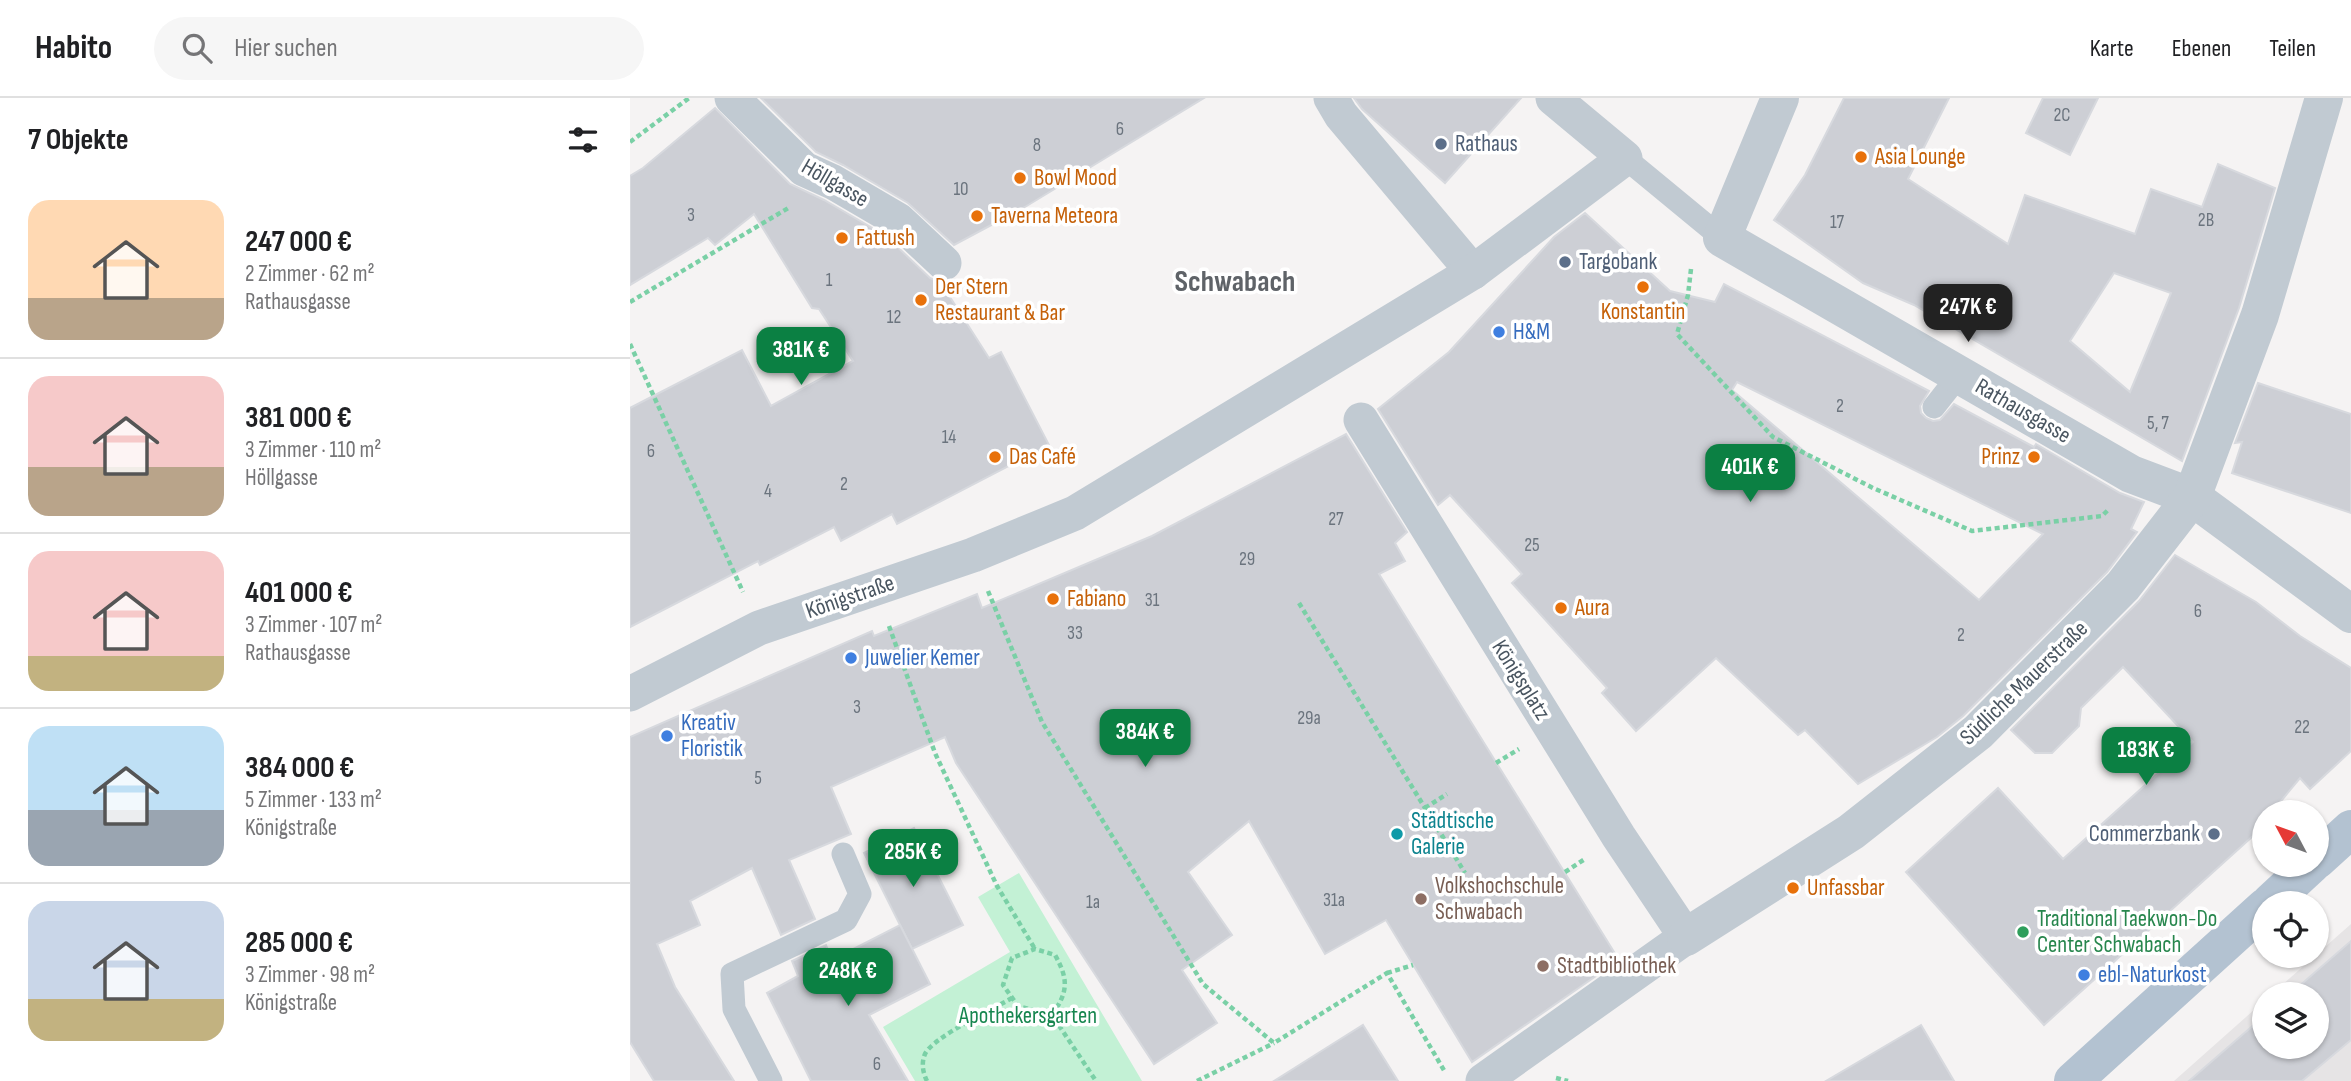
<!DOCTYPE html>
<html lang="de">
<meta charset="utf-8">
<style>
:root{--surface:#fff;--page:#f6f6f6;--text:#202124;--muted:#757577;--line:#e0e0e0;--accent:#0b8043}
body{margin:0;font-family:"Sofia Sans Condensed",sans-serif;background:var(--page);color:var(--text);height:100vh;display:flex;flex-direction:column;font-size:26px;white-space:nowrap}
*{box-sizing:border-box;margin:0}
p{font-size:23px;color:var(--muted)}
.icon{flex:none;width:38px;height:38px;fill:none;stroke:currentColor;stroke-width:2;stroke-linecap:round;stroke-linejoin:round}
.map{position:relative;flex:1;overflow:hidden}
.sheet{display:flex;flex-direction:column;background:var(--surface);width:630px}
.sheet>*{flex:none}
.needle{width:46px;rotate:311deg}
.controls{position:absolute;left:1622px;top:702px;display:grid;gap:14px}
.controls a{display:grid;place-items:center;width:77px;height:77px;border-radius:50%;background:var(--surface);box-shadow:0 2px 5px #0004;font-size:35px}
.price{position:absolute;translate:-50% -60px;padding:0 16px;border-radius:14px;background:var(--accent);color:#fff;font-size:23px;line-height:46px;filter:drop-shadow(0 2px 4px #0008)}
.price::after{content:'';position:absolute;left:50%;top:42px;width:21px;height:16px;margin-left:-10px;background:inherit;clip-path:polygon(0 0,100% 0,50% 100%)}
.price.active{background:#222;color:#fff}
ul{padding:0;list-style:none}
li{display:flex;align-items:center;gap:21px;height:175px;padding:0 28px}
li+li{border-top:2px solid var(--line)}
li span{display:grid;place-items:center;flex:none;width:196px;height:140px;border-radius:21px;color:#555}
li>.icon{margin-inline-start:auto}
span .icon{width:84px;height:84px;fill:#fffc;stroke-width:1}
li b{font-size:30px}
h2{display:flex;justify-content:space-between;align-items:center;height:84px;padding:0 28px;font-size:30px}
header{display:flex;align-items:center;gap:42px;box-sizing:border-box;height:98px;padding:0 35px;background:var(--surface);border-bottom:2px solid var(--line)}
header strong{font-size:33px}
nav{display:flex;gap:38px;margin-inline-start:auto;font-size:24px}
.search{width:490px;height:63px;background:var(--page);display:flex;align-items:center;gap:18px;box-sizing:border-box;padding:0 24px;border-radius:38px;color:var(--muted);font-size:26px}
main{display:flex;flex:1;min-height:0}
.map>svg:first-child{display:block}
</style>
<header>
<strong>Habito</strong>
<div class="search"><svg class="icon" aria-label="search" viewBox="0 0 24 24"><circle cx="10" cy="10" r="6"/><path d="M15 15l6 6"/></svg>Hier suchen</div>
<nav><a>Karte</a><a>Ebenen</a><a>Teilen</a></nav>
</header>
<main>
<section class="sheet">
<h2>7 Objekte<svg class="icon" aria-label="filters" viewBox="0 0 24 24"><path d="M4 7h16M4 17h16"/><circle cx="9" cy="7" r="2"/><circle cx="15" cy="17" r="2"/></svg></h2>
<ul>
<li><span style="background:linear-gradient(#ffd9b3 70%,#b9a48a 0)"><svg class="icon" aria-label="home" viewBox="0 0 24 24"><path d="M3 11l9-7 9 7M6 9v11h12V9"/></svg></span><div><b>247 000 €</b><p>2 Zimmer · 62 m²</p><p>Rathausgasse</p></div></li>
<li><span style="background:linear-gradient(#f6c9c9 65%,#b9a48a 0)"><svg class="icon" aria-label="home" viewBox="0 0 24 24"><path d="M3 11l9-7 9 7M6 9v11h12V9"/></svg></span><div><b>381 000 €</b><p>3 Zimmer · 110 m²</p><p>Höllgasse</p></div></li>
<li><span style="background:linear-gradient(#f6c9c9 75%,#c2b280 0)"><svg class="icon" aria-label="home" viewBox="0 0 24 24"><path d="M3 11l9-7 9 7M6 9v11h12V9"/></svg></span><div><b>401 000 €</b><p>3 Zimmer · 107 m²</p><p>Rathausgasse</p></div></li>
<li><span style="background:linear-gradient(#bfe0f5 60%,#9aa5b1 0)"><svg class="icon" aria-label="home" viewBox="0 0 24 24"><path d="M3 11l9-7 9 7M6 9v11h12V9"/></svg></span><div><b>384 000 €</b><p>5 Zimmer · 133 m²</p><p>Königstraße</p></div></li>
<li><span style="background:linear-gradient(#c9d6e8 70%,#c2b280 0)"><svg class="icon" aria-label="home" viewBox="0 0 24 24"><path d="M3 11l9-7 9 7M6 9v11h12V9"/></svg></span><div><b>285 000 €</b><p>3 Zimmer · 98 m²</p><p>Königstraße</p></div></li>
</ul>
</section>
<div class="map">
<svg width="1721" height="983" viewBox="0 0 1721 983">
<rect width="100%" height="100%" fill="#f5f3f3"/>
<polygon fill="#e6e4e5" points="1721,826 1721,983 1544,983 1634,903 1634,948 1687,948 1687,896 1642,896"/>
<polygon fill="#c3f1d5" points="389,775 512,983 285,983 253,929 380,854 348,799"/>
<g fill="#cdcfd5" stroke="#d7d9de" stroke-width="2" fill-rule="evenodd">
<polygon points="131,0 574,0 395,109 324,147 278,105 213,67 186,54"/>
<polygon points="724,0 891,0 815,85 732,11"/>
<path d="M1214,0H1319L1278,81L1378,146L1395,97L1505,136L1521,91L1572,109L1588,66L1645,90L1609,210L1552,363L1284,207L1233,185L1144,122L1175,77ZM1484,175L1541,195L1500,294L1440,243Z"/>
<polygon points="1413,0 1468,0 1440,57 1396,35"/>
<polygon points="85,10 160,86 194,102 256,138 300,180 311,185 359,260 371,254 419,347 267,426 262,416 211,443 204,429 130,467 128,463 0,529 0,310 112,252 141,308 223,263 189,211 182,210 124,116 85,147 78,140 0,187 0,78 13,70"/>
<path d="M955,115L1040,193L1085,204L1094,186L1299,293L1290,308L1291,315L1296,320L1303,323L1310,322L1324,306L1404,349L1406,346L1490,395L1514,404L1501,431L1507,434L1477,474L1333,618L1307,639L1228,686L1175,632L1168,637L1086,560L1006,633L972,595L977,590L882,485L892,476L820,397L808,407L748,311L819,254L924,139ZM1107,284L1413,436L1349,502L1102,292Z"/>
<polygon points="1628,285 1721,316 1721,415 1602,375 1612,344 1605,345"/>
<polygon points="716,336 777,434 765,445 775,463 749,476 989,862 842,964 756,822 695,856 619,723 558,774 602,837 552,872 587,925 524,966 326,665 315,639 201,689 221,736 159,762 185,821 151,837 122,770 60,803 70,827 27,846 45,889 104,983 24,983 0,944 0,639 242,533 244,538 347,496 352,510 522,438"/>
<polygon points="1545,457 1626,504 1670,538 1721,570 1721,653 1680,691 1670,680 1642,714 1634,714 1634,728 1414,927 1276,774 1368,690 1433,761 1563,644 1493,569 1451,610 1449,628 1422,655 1405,655 1381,632 1509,503"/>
<polygon points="284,730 333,827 282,851 234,755"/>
<polygon points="270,827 300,886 239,917 278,983 181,983 137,895 168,878 162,863 196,847 202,862"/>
<polygon points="1721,843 1721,942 1672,983 1559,983 1634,918 1634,948 1687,948 1687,896 1660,896"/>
<polygon points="733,927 768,983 644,983 693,952"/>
<polygon points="1291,927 1324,983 1196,983"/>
</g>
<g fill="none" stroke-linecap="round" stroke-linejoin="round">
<g stroke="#7ad0a6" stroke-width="4.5" stroke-dasharray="5 3.5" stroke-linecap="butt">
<polyline points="0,44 59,0"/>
<polyline points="1061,171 1058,197 1047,236 1143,339 1243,390 1342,433 1472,418 1479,411"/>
<polyline points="0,204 160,109"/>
<polyline points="0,246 113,494"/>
<polyline points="358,493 412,624 573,886 644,945 757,875 815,974"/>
<polyline points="669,505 835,775"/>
<polyline points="259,528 305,655 367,788 405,851"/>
<polyline points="866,665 889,651"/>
<polyline points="795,710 817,696"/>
<polyline points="935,774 955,761"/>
<polyline points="757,875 783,867"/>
<path d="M422,917C438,894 439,882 425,857L405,851L382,860L373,887L388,908L422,917L466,983"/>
<polyline points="926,980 938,983"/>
<path d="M297,983C293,975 291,965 295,956C303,939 363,911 382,900"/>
<polyline points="567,983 644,945"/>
</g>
<g stroke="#c1cad2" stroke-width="23">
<polyline points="995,60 1092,140"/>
<polyline points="1304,309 1330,276"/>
<polyline points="141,983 104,911 102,876 216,822 230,796 213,756"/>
</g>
<g stroke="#c1cad2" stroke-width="35">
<polyline points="102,0 174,71 203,84 268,122 314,165"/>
<polyline points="701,0 711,17 843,174"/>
<polyline points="731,322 989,739 1056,839 853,983"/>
<polyline points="0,596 129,530 343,457 445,415 843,174 995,60 923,0"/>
</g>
<g stroke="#c1cad2" stroke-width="38">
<polyline points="1150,0 1092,140 1501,376 1562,399 1721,516"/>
<polyline points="1056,839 1221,734 1348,634 1493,488 1562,399 1630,217 1694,0"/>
</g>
<g stroke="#b3c2d1" stroke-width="38">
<polyline points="1687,762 1721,731"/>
<polyline points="1640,805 1682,766"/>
<polyline points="1443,983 1634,810"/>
</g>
</g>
<g fill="#5c6f8a" stroke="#fff" stroke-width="2.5">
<circle cx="811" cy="46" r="7"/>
<circle cx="935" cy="164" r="7"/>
<circle cx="1584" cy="736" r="7"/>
</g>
<g fill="#e8710a" stroke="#fff" stroke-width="2.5">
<circle cx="1231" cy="59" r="7"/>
<circle cx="390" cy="80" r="7"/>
<circle cx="347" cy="118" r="7"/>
<circle cx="212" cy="140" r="7"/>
<circle cx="1013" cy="189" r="7"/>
<circle cx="291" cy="202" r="7"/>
<circle cx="365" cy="359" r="7"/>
<circle cx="1404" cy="359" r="7"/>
<circle cx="423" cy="501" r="7"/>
<circle cx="931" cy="510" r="7"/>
<circle cx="1163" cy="790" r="7"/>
</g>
<g fill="#3f7fe0" stroke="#fff" stroke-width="2.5">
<circle cx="869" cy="234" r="7"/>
<circle cx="221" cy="560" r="7"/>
<circle cx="37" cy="638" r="7"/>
<circle cx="1454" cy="877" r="7"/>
</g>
<circle fill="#0f9aa8" stroke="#fff" stroke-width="2.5" cx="767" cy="736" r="7"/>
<g fill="#8d6e63" stroke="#fff" stroke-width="2.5">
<circle cx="791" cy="801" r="7"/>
<circle cx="913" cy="868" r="7"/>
</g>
<circle fill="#2e9e5b" stroke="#fff" stroke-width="2.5" cx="1393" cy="834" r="7"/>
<g text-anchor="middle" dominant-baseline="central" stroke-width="7" stroke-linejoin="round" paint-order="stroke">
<g font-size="19" fill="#6b747e">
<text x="1432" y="17">2C</text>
<text x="490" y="31">6</text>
<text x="407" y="47">8</text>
<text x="331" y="91">10</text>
<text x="61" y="117">3</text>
<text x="1576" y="122">2B</text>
<text x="1207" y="124">17</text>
<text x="199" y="182">1</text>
<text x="264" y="219">12</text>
<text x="1210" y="308">2</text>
<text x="1528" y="325">5, 7</text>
<text x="319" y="339">14</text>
<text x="21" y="353">6</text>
<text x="214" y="386">2</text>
<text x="138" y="393">4</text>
<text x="706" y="421">27</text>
<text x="902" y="447">25</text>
<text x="617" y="461">29</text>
<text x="522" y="502">31</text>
<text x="1568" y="513">6</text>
<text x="445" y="535">33</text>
<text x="1331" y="537">2</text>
<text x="227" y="609">3</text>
<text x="679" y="620">29a</text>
<text x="1672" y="629">22</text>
<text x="128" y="680">5</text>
<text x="704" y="802">31a</text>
<text x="463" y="804">1a</text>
<text x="247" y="966">6</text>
</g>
<g font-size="23" fill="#4e5e75" stroke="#fff" text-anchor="start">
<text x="825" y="46">Rathaus</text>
<text x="949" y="164">Targobank</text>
<text x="1570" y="736" text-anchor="end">Commerzbank</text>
</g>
<g font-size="23" fill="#c56008" stroke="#fff" text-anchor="start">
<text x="1245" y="59">Asia Lounge</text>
<text x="404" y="80">Bowl Mood</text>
<text x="361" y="118">Taverna Meteora</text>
<text x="226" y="140">Fattush</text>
<text x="305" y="189">Der Stern<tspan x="305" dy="26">Restaurant &amp; Bar</tspan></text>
<text x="1013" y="214" text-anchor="middle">Konstantin</text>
<text x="379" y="359">Das Café</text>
<text x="1390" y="359" text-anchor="end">Prinz</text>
<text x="437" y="501">Fabiano</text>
<text x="945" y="510">Aura</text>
<text x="1177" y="790">Unfassbar</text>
</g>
<g font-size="23" fill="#4a5661" stroke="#fff">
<text transform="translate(205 85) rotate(30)">Höllgasse</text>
<text transform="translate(1393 313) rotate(30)">Rathausgasse</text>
<text transform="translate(220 499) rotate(-19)">Königstraße</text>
<text transform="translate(891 582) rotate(58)">Königsplatz</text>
<text transform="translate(1394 585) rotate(-44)">Südliche Mauerstraße</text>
</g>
<g font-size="23" fill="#366cbe" stroke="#fff" text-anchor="start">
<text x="883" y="234">H&amp;M</text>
<text x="235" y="560">Juwelier Kemer</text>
<text x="51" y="625">Kreativ<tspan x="51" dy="26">Floristik</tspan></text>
<text x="1468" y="877">ebl-Naturkost</text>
</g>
<g font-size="23" fill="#0d838f" stroke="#fff" text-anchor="start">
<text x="781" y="723">Städtische<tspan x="781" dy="26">Galerie</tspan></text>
</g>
<g font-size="23" fill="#785e54" stroke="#fff" text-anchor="start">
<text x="805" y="788">Volkshochschule<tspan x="805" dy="26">Schwabach</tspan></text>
<text x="927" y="868">Stadtbibliothek</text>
</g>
<g font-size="23" fill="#27864d" stroke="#fff" text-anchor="start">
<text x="1407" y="821">Traditional Taekwon-Do<tspan x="1407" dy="26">Center Schwabach</tspan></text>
</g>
<g font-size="23" fill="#17864f" stroke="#fff">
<text x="398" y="918">Apothekersgarten</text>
</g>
<g font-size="30" font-weight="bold" fill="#5f6368" stroke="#fff">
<text x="605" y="184">Schwabach</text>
</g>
</g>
</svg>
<div class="controls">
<a><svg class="needle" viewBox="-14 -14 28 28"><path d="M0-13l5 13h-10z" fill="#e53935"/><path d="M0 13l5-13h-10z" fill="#757577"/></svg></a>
<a><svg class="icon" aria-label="locate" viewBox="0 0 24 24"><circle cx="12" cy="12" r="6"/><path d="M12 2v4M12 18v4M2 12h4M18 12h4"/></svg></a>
<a><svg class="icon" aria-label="layers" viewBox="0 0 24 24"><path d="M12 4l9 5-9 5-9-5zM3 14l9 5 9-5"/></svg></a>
</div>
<b class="price active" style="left:1338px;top:246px">247K €</b>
<b class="price" style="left:171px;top:289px">381K €</b>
<b class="price" style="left:1120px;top:406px">401K €</b>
<b class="price" style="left:515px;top:671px">384K €</b>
<b class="price" style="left:1516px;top:689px">183K €</b>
<b class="price" style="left:283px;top:791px">285K €</b>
<b class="price" style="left:218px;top:910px">248K €</b>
</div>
</main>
